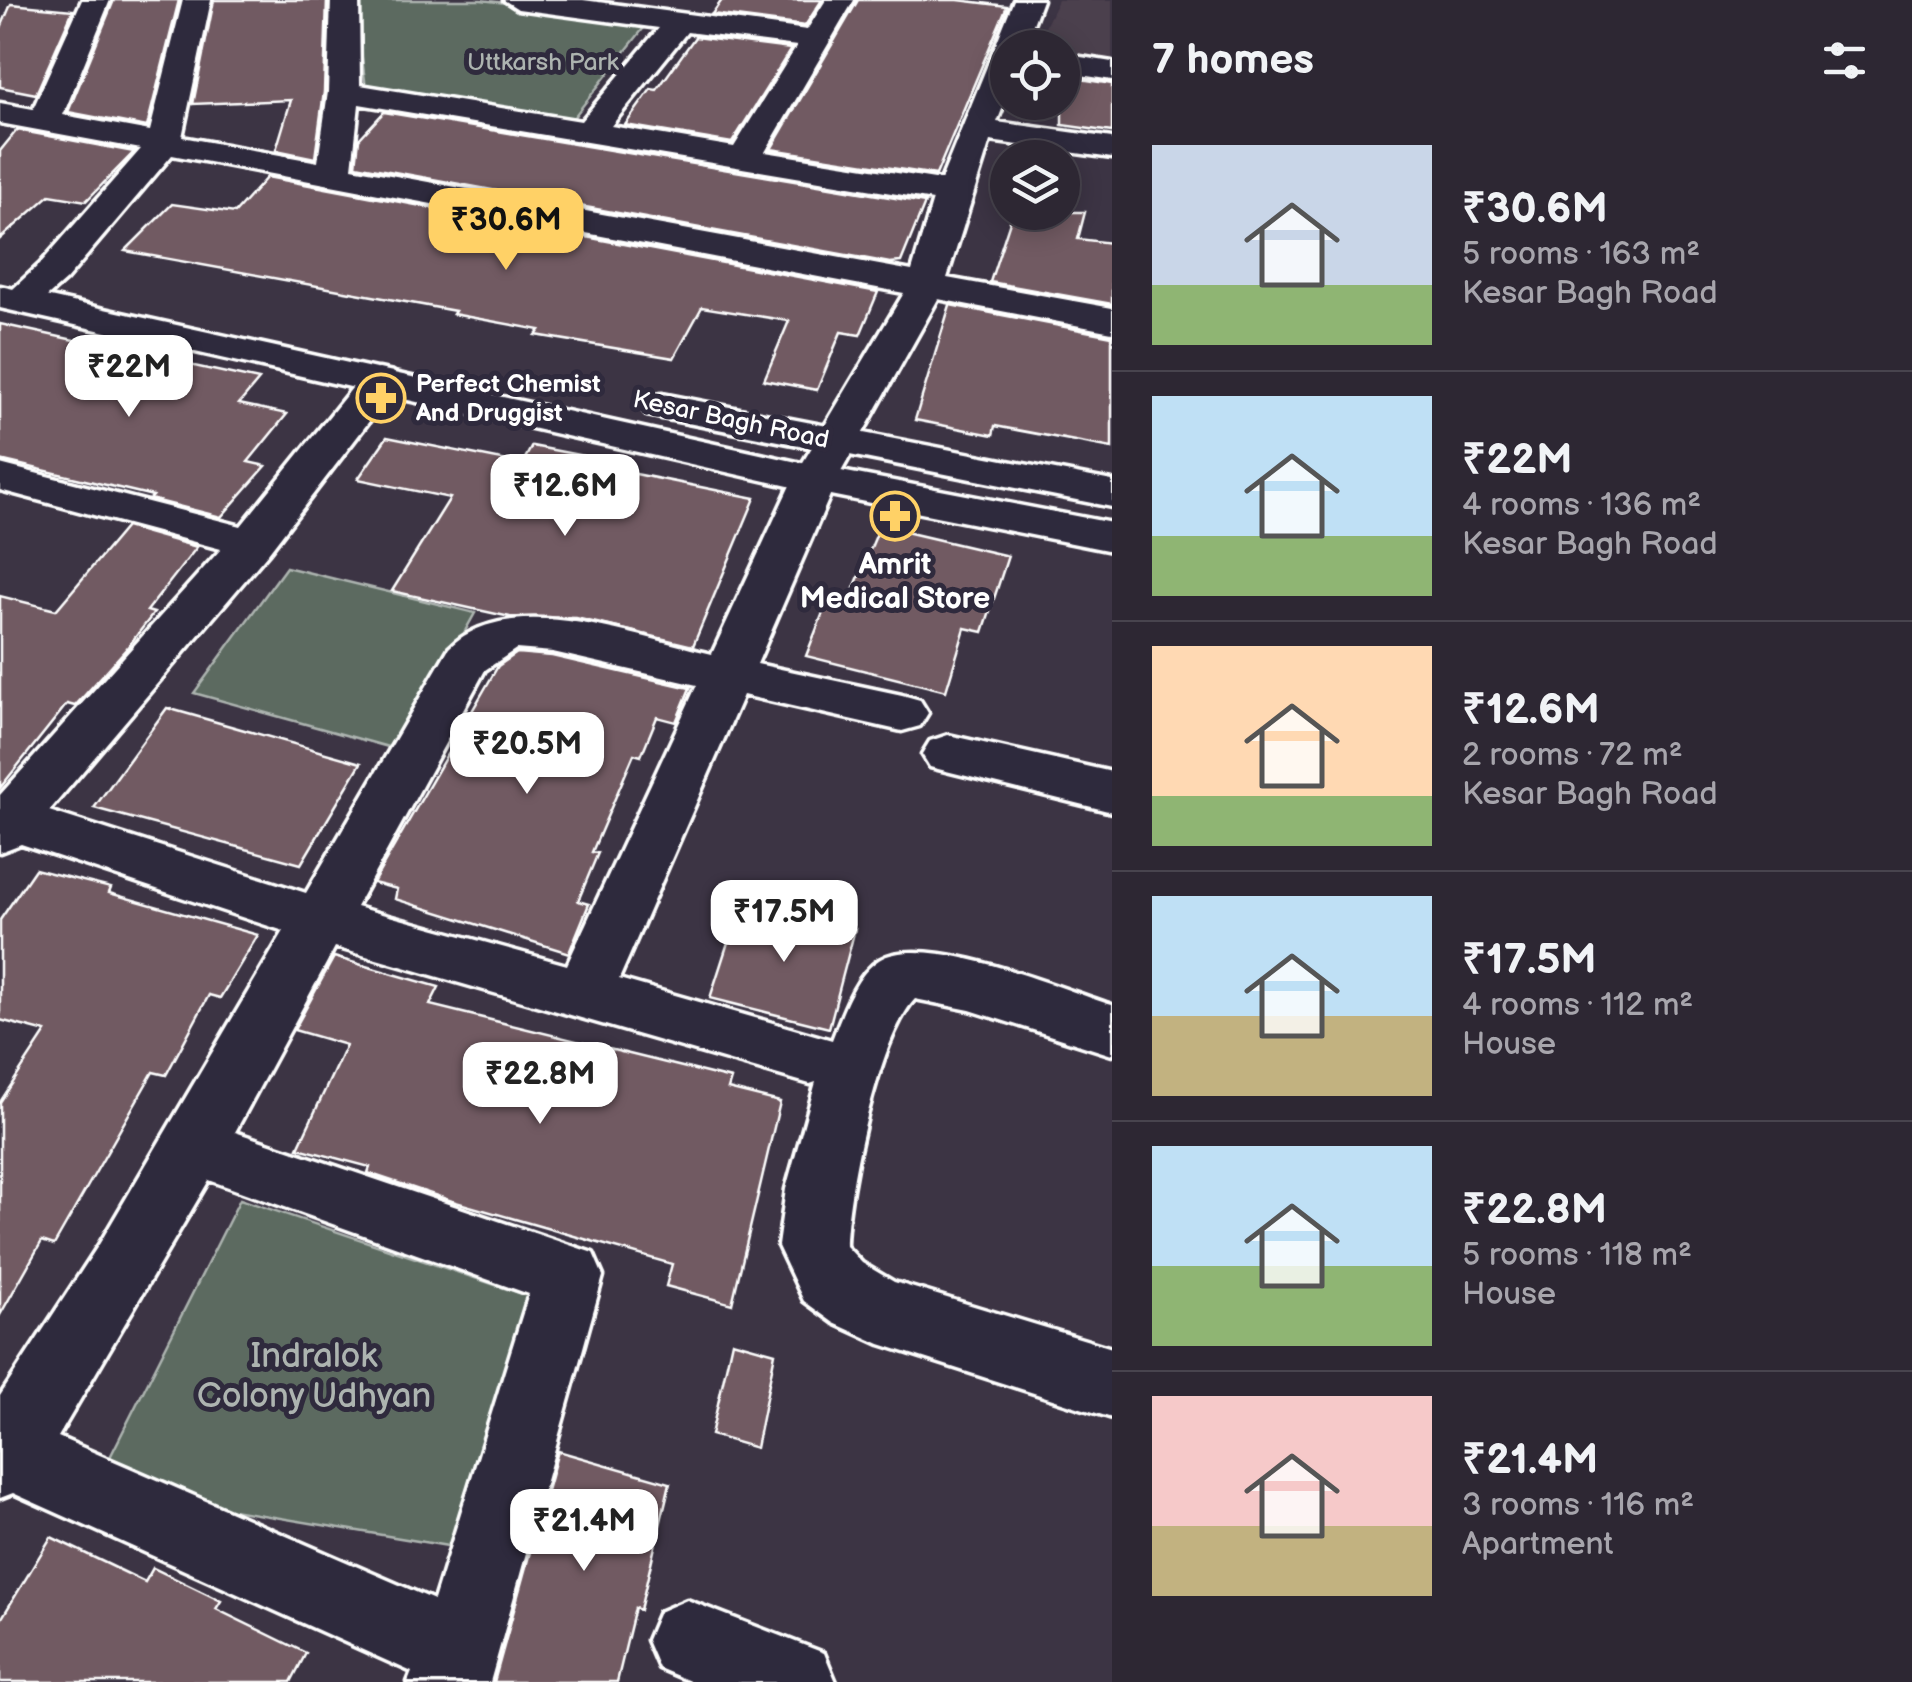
<!DOCTYPE html>
<meta charset="utf-8">
<style>
:root{--surface:#2d2733;--page:#352f3b;--text:#f1f3f6;--muted:#a7a5ac;--line:#48444e;--accent:#ffd166}
body{margin:0;font-family:"Balsamiq Sans",sans-serif;background:var(--page);color:var(--text);height:100vh;display:flex;flex-direction:column;font-size:38px;white-space:nowrap}
*{box-sizing:border-box;margin:0}
p{font-size:32px;color:var(--muted)}
.icon{flex:none;width:55px;height:55px;fill:none;stroke:currentColor;stroke-width:2;stroke-linecap:round;stroke-linejoin:round}
.map{position:relative;flex:1;overflow:hidden}
.panel{display:flex;flex-direction:column;background:var(--surface);width:800px}
.panel>*{flex:none}
.fabs{position:absolute;left:990px;top:30px;display:grid;gap:20px}
.fabs a{display:grid;place-items:center;width:90px;height:90px;border-radius:50%;background:var(--surface);box-shadow:0 5px 25px #0003,0 0 0 2px var(--line);font-size:50px}
.price{position:absolute;translate:-50% -85px;padding:0 22px;border-radius:20px;background:#fff;color:#222;font-size:32px;line-height:65px;filter:drop-shadow(0 2px 5px #0008)}
.price::after{content:'';position:absolute;left:50%;top:60px;width:30px;height:22px;margin-left:-15px;background:inherit;clip-path:polygon(0 0,100% 0,50% 100%)}
.price.current{background:var(--accent);color:#111}
ul{padding:0;list-style:none}
li{display:flex;align-items:center;gap:30px;height:250px;padding:0 40px}
li+li{border-top:2px solid var(--line)}
li span{display:grid;place-items:center;flex:none;width:280px;height:200px;border-radius:0px;color:#555}
li>.icon{margin-inline-start:auto}
span .icon{width:120px;height:120px;fill:#fffc;stroke-width:1}
li b{font-size:42px}
h2{display:flex;justify-content:space-between;align-items:center;height:120px;padding:0 40px;font-size:42px}
main{display:flex;flex:1;min-height:0}
.map>svg:first-child{display:block}
</style>
<main>
<div class="map">
<svg width="1112" height="1682" viewBox="0 0 1112 1682">
<rect width="100%" height="100%" fill="#3c3444"/>
<filter id="ink" filterUnits="userSpaceOnUse"><feTurbulence type="fractalNoise" baseFrequency=".01" numOctaves="2"/><feDisplacementMap in="SourceGraphic" scale="20" xChannelSelector="R" yChannelSelector="G"/><feConvolveMatrix kernelMatrix="1 2 1 2 8 2 1 2 1" color-interpolation-filters="sRGB"/></filter>
<g filter="url(#ink)">
<polygon fill="#4c3f4d" points="1058,0 1112,0 1112,67 1063,60 1062,48 1035,48"/>
<g fill="#5b6a61" stroke="#adb4b0" stroke-width="2.5">
<polygon points="354,0 481,0 650,20 570,122 366,88"/>
<polygon points="286,567 475,613 399,750 194,693"/>
<polygon points="240,1199 540,1300 454,1547 95,1487"/>
</g>
<g fill="#715a62" stroke="#fff" stroke-width="2.5">
<polygon points="114,0 179,0 147,127 68,112"/>
<polygon points="214,0 327,0 324,92 315,158 276,150 291,100 193,104"/>
<polygon points="722,0 822,0 805,26 712,14"/>
<polygon points="858,0 958,0 1007,6 936,175 771,149"/>
<polygon points="11,4 73,10 36,94 0,87 0,30"/>
<polygon points="695,37 791,49 732,143 625,125 651,89 657,90"/>
<polygon points="1062,76 1112,84 1112,132 1062,125"/>
<polygon points="384,112 925,203 901,262 890,263 356,165 359,139"/>
<polygon points="17,130 134,152 86,201 50,195 0,239 0,151"/>
<polygon points="267,177 878,292 860,335 841,332 817,390 764,380 789,321 702,307 674,358 536,335 540,330 453,314 455,311 125,251 172,204 235,213"/>
<polygon points="1013,212 1085,212 1078,239 1112,243 1112,304 990,282"/>
<polygon points="950,305 1112,336 1112,448 995,426 993,435 915,420"/>
<polygon points="0,324 259,380 239,404 287,414 248,462 266,466 221,517 150,499 153,496 0,460"/>
<polygon points="387,437 522,464 532,446 594,458 591,465 755,498 693,646 576,618 510,617 392,591 450,498 358,479"/>
<polygon points="880,526 1008,556 983,632 965,628 946,691 806,656 828,600 847,605"/>
<polygon points="126,527 197,547 147,611 154,613 126,649 75,706 67,704 0,788 0,596 56,610"/>
<polygon points="517,653 552,656 690,688 676,722 657,717 641,756 634,754 592,852 598,853 578,901 589,904 569,953 395,899 397,889 373,883 498,666"/>
<polygon points="167,708 361,763 301,864 94,808"/>
<polygon points="35,869 111,888 109,893 258,935 220,998 209,995 166,1075 153,1072 54,1245 42,1241 0,1315 0,1102 46,1032 0,1020 0,920"/>
<polygon points="741,902 855,929 829,1028 710,998"/>
<polygon points="334,957 439,987 430,1005 731,1079 728,1089 780,1102 732,1304 666,1286 672,1264 452,1201 368,1173 370,1167 298,1148 346,1045 294,1030"/>
<polygon points="732,1341 775,1353 756,1448 711,1435"/>
<polygon points="558,1451 670,1483 640,1610 635,1608 617,1682 494,1682"/>
<polygon points="51,1537 145,1582 153,1568 221,1601 216,1609 306,1653 291,1682 0,1682 0,1621"/>
</g>
<g fill="none" stroke-linecap="round" stroke-linejoin="round">
<g stroke="#fff" stroke-width="7">
<g id="minor">
<path d="M82,0H110L63,115L150,131L183,0H211L182,137L318,162L328,92L331,0H359L360,85L581,121L659,28L518,9L504,0H583L807,30L826,0H854L765,152L941,180L1014,0H1042L1024,48H1008V94L997,122L1112,138V158L990,141L947,278L1112,308V332L938,299L837,479L757,664L902,695L920,700L928,713L920,726L902,731L743,695L619,979L832,1040C842,1015 855,975 879,960C924,931 1062,989 1112,1005V1055L970,1010L915,999C878,1037 847,1192 846,1246L862,1263L894,1282L1112,1348V1418L880,1344L834,1323L804,1301L778,1246L786,1189L816,1082L810,1084L335,947L235,1132L593,1253L603,1276L490,1682H408L412,1672L13,1493L0,1498V1396L100,1243L284,931L21,844L0,852V795L221,549L0,490V464L241,526L365,372L379,369L393,372L399,381L393,390L268,553L49,811L306,893L449,648C510,587 637,638 712,654L793,479L904,293L172,155L66,280L33,309H5L0,301L40,264L141,149L0,123V103L33,109ZM687,32L797,46L734,147L611,126ZM359,104L933,200L912,271L352,168ZM516,649L553,652L697,685L567,965L356,907L485,670ZM209,1180L529,1294L434,1600L58,1437Z"/>
<polygon points="1062,54 1112,62 1112,80 1062,72"/>
<polygon points="948,735 1112,772 1112,812 930,767 922,754 930,741"/>
<polygon points="687,1600 824,1653 836,1682 692,1682 659,1668 647,1640 659,1612"/>
</g>
</g>
<g stroke="#fff" stroke-width="7">
<g id="secondary">
<polygon points="0,286 815,466 1112,523 1112,551 815,492 0,308"/>
<polygon points="662,394 1112,481 1112,507 647,415 641,406 647,397"/>
</g>
</g>
<use href="#minor" fill="#2f2a3d" fill-rule="evenodd"/>
<use href="#secondary" fill="#2f2a3d" fill-rule="evenodd"/>
</g>
</g>
<defs>
<g id="pharmacy-ring" transform="scale(2.5)"><circle r="9.5" fill="#2f2a3d" stroke="#ffd166" stroke-width="1.5"/><path d="M-2-6h4v4h4v4h-4v4h-4v-4h-4v-4h4Z" fill="#ffd166"/></g>
</defs>
<g fill-rule="evenodd">
<use href="#pharmacy-ring" x="381" y="398"/>
<use href="#pharmacy-ring" x="895" y="516"/>
</g>
<g text-anchor="middle" dominant-baseline="central" stroke-width="10" stroke-linejoin="round" paint-order="stroke">
<g font-size="25" fill="#adb4b0" stroke="#2f2a3d">
<text x="543" y="62">Uttkarsh Park</text>
</g>
<g font-size="25" font-weight="bold" fill="#fff" stroke="#2f2a3d" text-anchor="start">
<text x="416" y="384">Perfect Chemist<tspan x="416" dy="29">And Druggist</tspan></text>
</g>
<g font-size="25" fill="#fff" stroke="#2f2a3d">
<text transform="translate(731 420) rotate(12)">Kesar Bagh Road</text>
</g>
<g font-size="30" font-weight="bold" fill="#fff" stroke="#2f2a3d">
<text x="895" y="565">Amrit<tspan x="895" dy="34">Medical Store</tspan></text>
</g>
<g font-size="35" fill="#adb4b0" stroke="#2f2a3d">
<text x="314" y="1356">Indralok<tspan x="314" dy="40">Colony Udhyan</tspan></text>
</g>
</g>
</svg>
<div class="fabs">
<a><svg class="icon" aria-label="locate" viewBox="0 0 24 24"><circle cx="12" cy="12" r="6"/><path d="M12 2v4M12 18v4M2 12h4M18 12h4"/></svg></a>
<a><svg class="icon" aria-label="layers" viewBox="0 0 24 24"><path d="M12 4l9 5-9 5-9-5zM3 14l9 5 9-5"/></svg></a>
</div>
<b class="price current" style="left:506px;top:273px">₹30.6M</b>
<b class="price" style="left:129px;top:420px">₹22M</b>
<b class="price" style="left:565px;top:539px">₹12.6M</b>
<b class="price" style="left:527px;top:797px">₹20.5M</b>
<b class="price" style="left:784px;top:965px">₹17.5M</b>
<b class="price" style="left:540px;top:1127px">₹22.8M</b>
<b class="price" style="left:584px;top:1574px">₹21.4M</b>
</div>
<section class="panel">
<h2>7 homes<svg class="icon" aria-label="filters" viewBox="0 0 24 24"><path d="M4 7h16M4 17h16"/><circle cx="9" cy="7" r="2"/><circle cx="15" cy="17" r="2"/></svg></h2>
<ul>
<li><span style="background:linear-gradient(#c9d6e8 70%,#8fb573 0)"><svg class="icon" aria-label="home" viewBox="0 0 24 24"><path d="M3 11l9-7 9 7M6 9v11h12V9"/></svg></span><div><b>₹30.6M</b><p>5 rooms · 163 m²</p><p>Kesar Bagh Road</p></div></li>
<li><span style="background:linear-gradient(#bfe0f5 70%,#8fb573 0)"><svg class="icon" aria-label="home" viewBox="0 0 24 24"><path d="M3 11l9-7 9 7M6 9v11h12V9"/></svg></span><div><b>₹22M</b><p>4 rooms · 136 m²</p><p>Kesar Bagh Road</p></div></li>
<li><span style="background:linear-gradient(#ffd9b3 75%,#8fb573 0)"><svg class="icon" aria-label="home" viewBox="0 0 24 24"><path d="M3 11l9-7 9 7M6 9v11h12V9"/></svg></span><div><b>₹12.6M</b><p>2 rooms · 72 m²</p><p>Kesar Bagh Road</p></div></li>
<li><span style="background:linear-gradient(#bfe0f5 60%,#c2b280 0)"><svg class="icon" aria-label="home" viewBox="0 0 24 24"><path d="M3 11l9-7 9 7M6 9v11h12V9"/></svg></span><div><b>₹17.5M</b><p>4 rooms · 112 m²</p><p>House</p></div></li>
<li><span style="background:linear-gradient(#bfe0f5 60%,#8fb573 0)"><svg class="icon" aria-label="home" viewBox="0 0 24 24"><path d="M3 11l9-7 9 7M6 9v11h12V9"/></svg></span><div><b>₹22.8M</b><p>5 rooms · 118 m²</p><p>House</p></div></li>
<li><span style="background:linear-gradient(#f6c9c9 65%,#c2b280 0)"><svg class="icon" aria-label="home" viewBox="0 0 24 24"><path d="M3 11l9-7 9 7M6 9v11h12V9"/></svg></span><div><b>₹21.4M</b><p>3 rooms · 116 m²</p><p>Apartment</p></div></li>
</ul>
</section>
</main>
